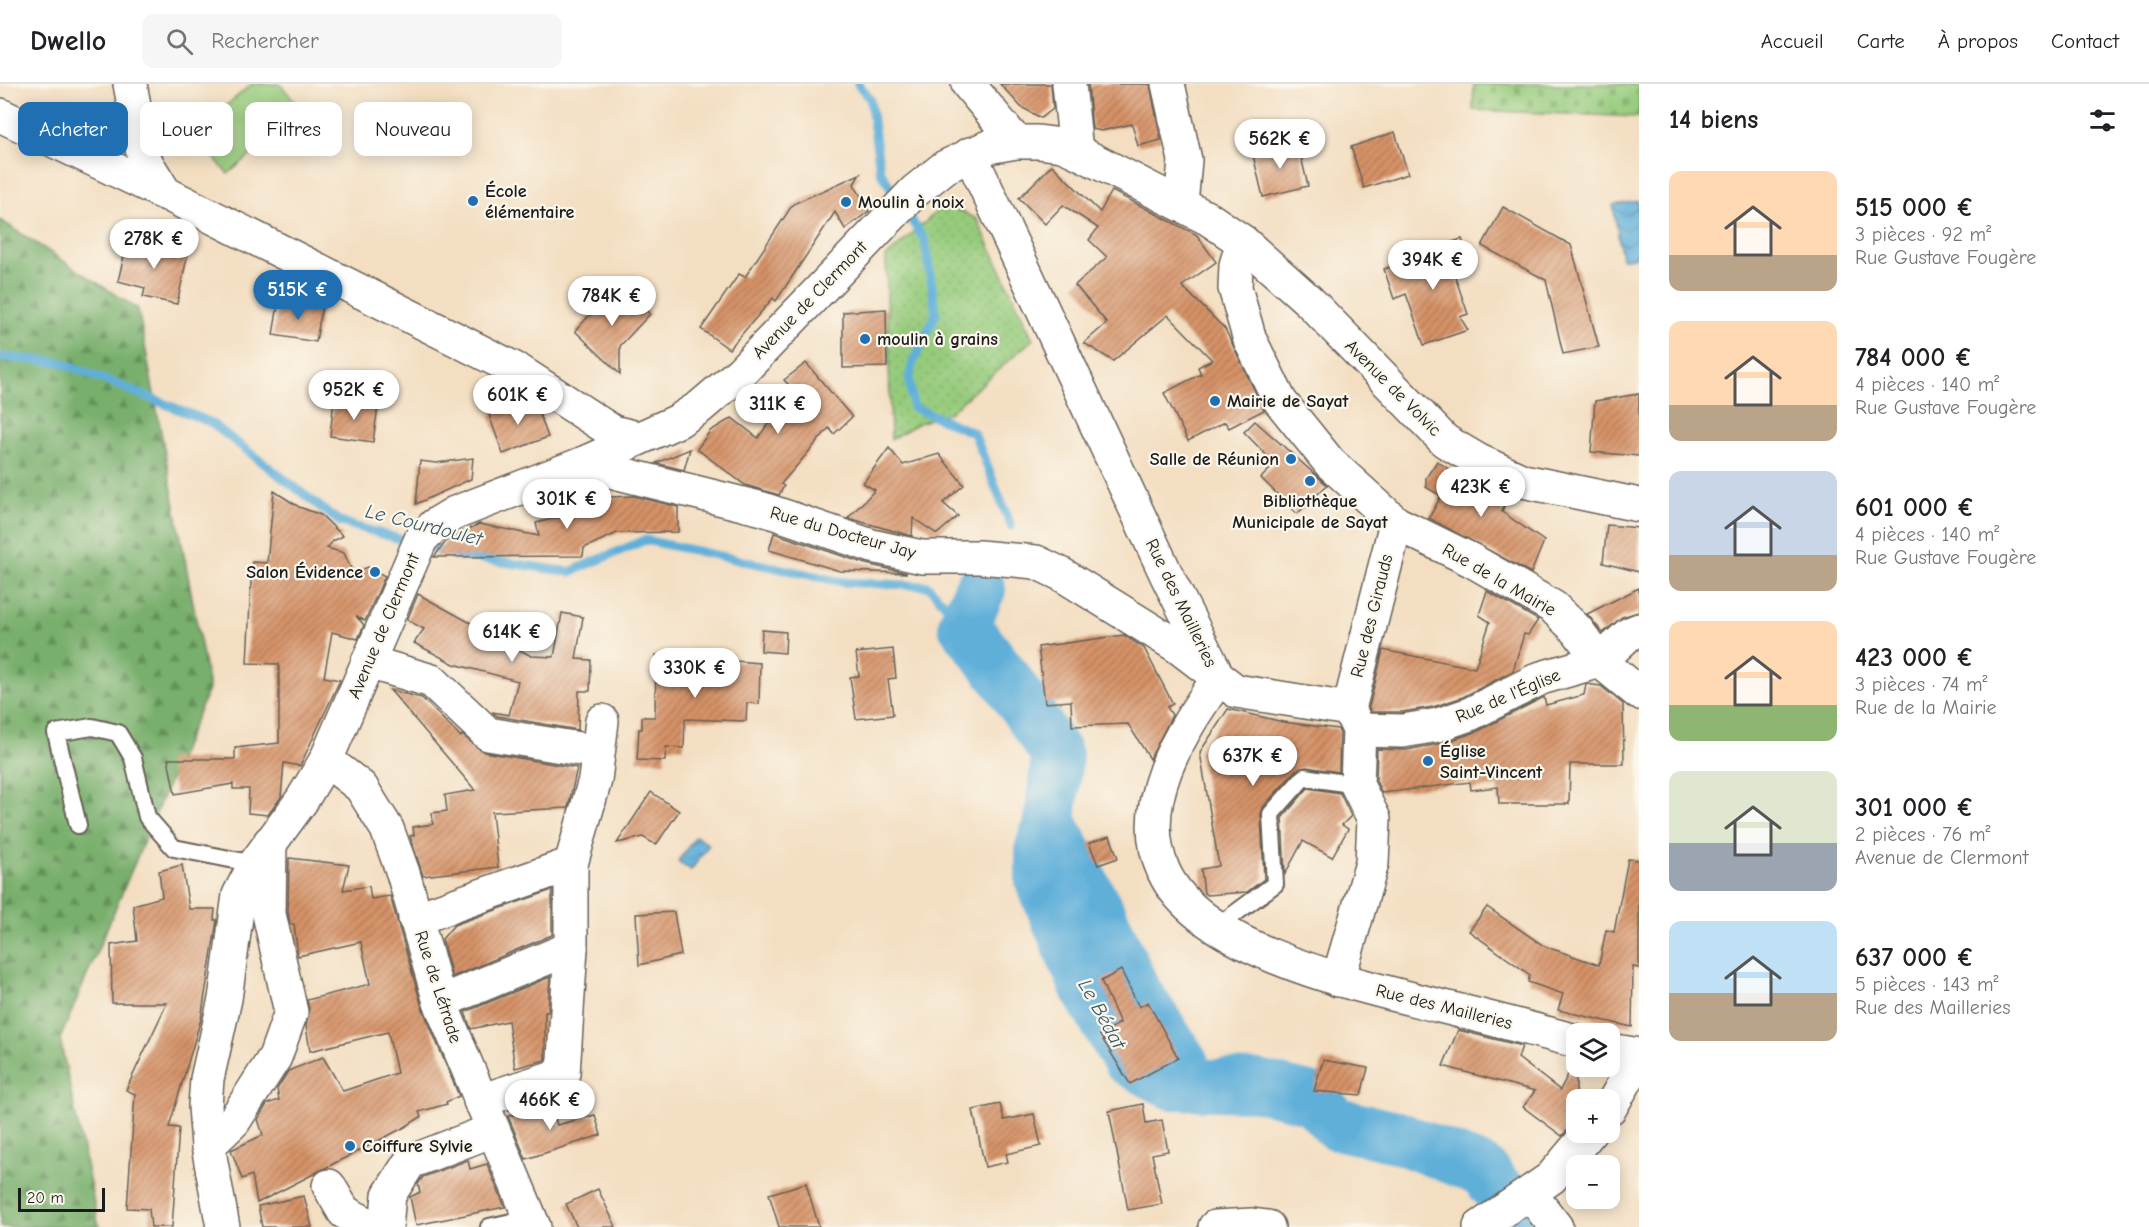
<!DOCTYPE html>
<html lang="fr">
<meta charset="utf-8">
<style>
:root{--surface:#fff;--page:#f6f6f6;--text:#202124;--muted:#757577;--line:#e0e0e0;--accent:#1f6fb2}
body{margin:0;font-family:"Comic Neue",sans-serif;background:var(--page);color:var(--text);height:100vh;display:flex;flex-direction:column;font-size:22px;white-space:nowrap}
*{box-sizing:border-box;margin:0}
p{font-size:20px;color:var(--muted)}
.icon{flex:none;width:33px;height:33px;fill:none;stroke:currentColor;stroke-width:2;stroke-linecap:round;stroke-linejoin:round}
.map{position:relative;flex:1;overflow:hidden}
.details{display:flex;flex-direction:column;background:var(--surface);width:510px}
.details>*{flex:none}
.hud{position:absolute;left:18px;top:18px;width:570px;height:54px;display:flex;gap:12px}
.tools{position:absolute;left:1566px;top:939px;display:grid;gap:12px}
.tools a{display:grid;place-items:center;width:54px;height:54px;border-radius:12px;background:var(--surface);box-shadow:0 3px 15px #0003;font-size:30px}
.scale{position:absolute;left:18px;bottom:15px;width:87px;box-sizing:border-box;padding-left:6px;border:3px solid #1c1c1c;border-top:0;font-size:16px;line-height:21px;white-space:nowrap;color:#1c1c1c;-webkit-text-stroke:4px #fbf7ec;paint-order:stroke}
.price{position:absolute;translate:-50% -51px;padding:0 14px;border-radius:21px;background:#fff;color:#222;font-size:20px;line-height:39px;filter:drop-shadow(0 2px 3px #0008)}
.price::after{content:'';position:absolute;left:50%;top:36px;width:18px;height:14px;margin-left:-9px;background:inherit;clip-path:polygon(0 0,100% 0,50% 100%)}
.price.selected{background:var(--accent);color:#fff}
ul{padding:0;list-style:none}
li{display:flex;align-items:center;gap:18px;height:150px;padding:0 30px}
li span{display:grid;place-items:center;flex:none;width:168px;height:120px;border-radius:12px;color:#555}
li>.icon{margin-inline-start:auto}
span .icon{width:72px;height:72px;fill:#fffc;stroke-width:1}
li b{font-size:26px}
h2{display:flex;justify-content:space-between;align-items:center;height:72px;padding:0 30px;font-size:26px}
.chip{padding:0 21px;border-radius:12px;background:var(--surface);box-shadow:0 3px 15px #0003;font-size:21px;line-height:54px}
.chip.selected{background:var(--accent);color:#fff}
header{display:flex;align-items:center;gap:36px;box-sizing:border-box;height:84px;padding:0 30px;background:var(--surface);border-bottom:2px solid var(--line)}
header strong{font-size:28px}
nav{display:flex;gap:33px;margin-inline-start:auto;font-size:21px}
.search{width:420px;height:54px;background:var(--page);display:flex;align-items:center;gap:15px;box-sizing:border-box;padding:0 21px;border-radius:12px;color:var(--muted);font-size:22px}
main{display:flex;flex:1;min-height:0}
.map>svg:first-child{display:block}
</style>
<header>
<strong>Dwello</strong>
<div class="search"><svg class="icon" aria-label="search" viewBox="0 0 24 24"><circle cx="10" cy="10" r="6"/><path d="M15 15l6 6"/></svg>Rechercher</div>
<nav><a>Accueil</a><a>Carte</a><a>À propos</a><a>Contact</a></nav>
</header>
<main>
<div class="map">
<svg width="1639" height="1143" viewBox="0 0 1639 1143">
<defs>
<pattern id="grass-dots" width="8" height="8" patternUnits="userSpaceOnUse" patternTransform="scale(1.5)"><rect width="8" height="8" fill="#96cb7c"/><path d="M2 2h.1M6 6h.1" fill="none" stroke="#81ae6b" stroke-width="1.8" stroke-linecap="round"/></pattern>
<pattern id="forest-firs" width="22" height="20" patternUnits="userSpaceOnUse" patternTransform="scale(1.5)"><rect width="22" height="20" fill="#78af6c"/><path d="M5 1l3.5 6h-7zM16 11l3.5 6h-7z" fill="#628e58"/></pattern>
<pattern id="cemetery-stones" width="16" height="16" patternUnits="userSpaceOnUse" patternTransform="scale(1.5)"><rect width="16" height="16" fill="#96cb7c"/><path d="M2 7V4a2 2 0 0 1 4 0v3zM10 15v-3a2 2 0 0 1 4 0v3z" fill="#81ae6b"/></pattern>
<pattern id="water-waves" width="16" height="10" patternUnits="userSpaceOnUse" patternTransform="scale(1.5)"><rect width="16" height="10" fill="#5fafd9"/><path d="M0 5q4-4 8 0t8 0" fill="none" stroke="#4e8eaf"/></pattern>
<pattern id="building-hatch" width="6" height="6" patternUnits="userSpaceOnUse" patternTransform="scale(1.5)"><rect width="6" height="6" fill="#d69367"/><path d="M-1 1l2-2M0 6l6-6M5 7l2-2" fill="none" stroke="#ad7754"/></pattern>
</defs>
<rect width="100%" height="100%" fill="#fbf7ec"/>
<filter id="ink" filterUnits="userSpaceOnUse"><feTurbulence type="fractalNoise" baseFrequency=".0167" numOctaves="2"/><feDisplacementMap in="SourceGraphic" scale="12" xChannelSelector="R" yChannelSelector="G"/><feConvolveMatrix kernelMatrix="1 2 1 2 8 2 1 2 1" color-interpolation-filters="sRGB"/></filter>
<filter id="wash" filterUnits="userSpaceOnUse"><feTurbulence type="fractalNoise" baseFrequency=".008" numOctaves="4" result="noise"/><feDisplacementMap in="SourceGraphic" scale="24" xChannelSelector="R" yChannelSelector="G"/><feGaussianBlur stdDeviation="1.35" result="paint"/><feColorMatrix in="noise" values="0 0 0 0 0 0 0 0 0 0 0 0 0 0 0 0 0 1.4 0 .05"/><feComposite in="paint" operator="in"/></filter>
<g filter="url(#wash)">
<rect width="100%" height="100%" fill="#f3dec1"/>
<polygon fill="url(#grass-dots)" stroke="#59744c" stroke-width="1.5" points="942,123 954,124 977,135 1033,255 950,328 919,339 891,355 886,173"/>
<polygon fill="url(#forest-firs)" stroke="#4a6644" stroke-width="1.5" points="0,136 138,225 209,604 60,955 99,1143 0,1143"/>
<polygon fill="url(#cemetery-stones)" stroke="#59744c" stroke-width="1.5" points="1474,0 1639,0 1639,33 1473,26"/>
<polygon fill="#96cb7c" stroke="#59744c" stroke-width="1.5" points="252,0 280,0 303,27 228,90 193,49"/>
<g fill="url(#water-waves)" stroke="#3e667a" stroke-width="1.5">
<polygon points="1639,117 1639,172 1622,175 1613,121"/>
<polygon points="696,752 709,761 691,786 678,777"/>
</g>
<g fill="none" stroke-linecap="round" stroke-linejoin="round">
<g stroke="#5fafd9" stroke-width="9">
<polyline points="858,0 870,15 880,87 925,157 936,230 913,278 909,294 913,323 974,349 1011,442"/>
<polyline points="0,273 60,278 210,338 340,438 456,471 570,488 645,456 843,498 928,502 964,541"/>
</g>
<g stroke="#5fafd9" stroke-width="52">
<polyline points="980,505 964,541 1005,594 1057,671 1050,737 1041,763 1041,797 1086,904 1128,976 1173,1000 1259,1002 1313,1015 1336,1040 1397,1053 1483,1087 1529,1143"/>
<polyline points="1050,737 1103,836 1134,905 1183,979"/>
</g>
</g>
<g id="blocks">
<g fill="url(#building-hatch)">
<polygon points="1000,0 1051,0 1053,25 1041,34 1021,23"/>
<polygon points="1088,0 1150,0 1161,56 1138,62 1132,40 1101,47 1092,45"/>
<polygon points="1395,48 1408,90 1364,104 1351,63"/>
<polygon points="1298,60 1308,102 1263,113 1253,71"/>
<polygon points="1052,81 1100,128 1112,107 1197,151 1216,178 1182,202 1225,245 1264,326 1229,344 1225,338 1188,357 1164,309 1201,290 1198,283 1212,276 1168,231 1113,277 1084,259 1107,239 1075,201 1107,173 1089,156 1098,144 1063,121 1045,140 1019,114"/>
<polygon points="860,90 854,100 869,127 845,145 835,128 776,217 773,214 729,265 701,245 739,190 745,193 793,120"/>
<polygon points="1503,123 1571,161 1599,263 1563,270 1546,196 1482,162"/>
<polygon points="128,155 188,169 177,220 143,213 145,204 118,197"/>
<polygon points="1462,155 1469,175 1460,178 1462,184 1453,187 1468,230 1460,233 1468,246 1424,261 1406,210 1394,215 1384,185 1432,169 1430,165"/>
<polygon points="609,210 620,220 628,211 650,230 620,262 620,290 575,247"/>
<polygon points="279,215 322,222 316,258 273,251"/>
<polygon points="886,225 887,283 843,284 843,228"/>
<polygon points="806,279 852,333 834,350 829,344 781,400 784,402 779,411 745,401 697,365 710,347 732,334 758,354 793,305 784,296"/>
<polygon points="1639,310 1639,372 1591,368 1595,317"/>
<polygon points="334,315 378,322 373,358 330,352"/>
<polygon points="529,316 536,320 548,353 503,370 489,331"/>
<polygon points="1255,337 1327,401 1297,430 1261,394 1275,380 1244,348"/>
<polygon points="889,364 903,381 939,370 964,401 943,419 958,432 937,450 913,434 912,452 848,434 875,406 863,399"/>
<polygon points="690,365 684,386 656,379"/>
<polygon points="473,374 471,395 416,420 420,377 436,379"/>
<polygon points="1437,377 1469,399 1508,411 1502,428 1544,457 1531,489 1429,434 1441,412 1426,403 1426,394"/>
<polygon points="274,407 299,423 321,431 343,452 333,457 327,464 344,469 353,489 368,483 385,492 365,537 356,532 364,541 358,555 332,548 324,593 340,596 300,682 284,679 281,713 268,731 248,729 249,705 233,705 233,700 175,710 168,675 235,675 235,664 279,659 279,580 247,579 252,478 267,479"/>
<polygon points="634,412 678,423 678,448 617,449 584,464 583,472 434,473 447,456 479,440 539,452 536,439 589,426 587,414"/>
<polygon points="1607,441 1639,444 1639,488 1603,479"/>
<polygon points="774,449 866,480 907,489 840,487 769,466"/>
<polygon points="1639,504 1639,528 1622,533 1603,549 1587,530"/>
<polygon points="1487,507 1538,536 1528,551 1524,550 1513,587 1463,613 1433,623 1402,628 1371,628 1369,623 1383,566 1475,584 1490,538 1479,531"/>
<polygon points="418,510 531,572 554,573 562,529 583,533 576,575 591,576 590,607 579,607 578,646 497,632 492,628 509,631 518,597 454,580 414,559 424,545 407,536"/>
<polygon points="762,546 786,548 785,569 761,567"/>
<polygon points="1124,551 1144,564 1173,620 1167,623 1172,631 1150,675 1128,640 1072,642 1071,617 1045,619 1038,563"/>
<polygon points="893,565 896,594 888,595 893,631 856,635 850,593 859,592 856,569"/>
<polygon points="656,571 760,579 759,620 747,619 746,637 685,635 684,664 666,663 665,677 637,676 639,645 642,645 642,633 655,633"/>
<polygon points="1586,600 1601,602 1623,620 1624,680 1570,680 1569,720 1499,720 1498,703 1471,706 1470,698 1382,709 1376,697 1377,665 1406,666 1444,659 1478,647 1544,613 1546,621 1584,611"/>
<polygon points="390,606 422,614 461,653 462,651 484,668 577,684 568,724 492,728 498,783 423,792 410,752 414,751 413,743 433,740 432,729 447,727 445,711 475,706"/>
<polygon points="1228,625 1283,638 1338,645 1340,650 1339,688 1306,683 1296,686 1263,723 1261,730 1264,795 1247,808 1207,811 1204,809 1201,785 1219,782 1200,668"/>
<polygon points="1308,704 1340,709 1351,732 1342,741 1348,745 1332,773 1303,757 1285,790 1282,734"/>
<polygon points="651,708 679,727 656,761 643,753 617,759"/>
<polygon points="1110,752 1118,774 1098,781 1089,759"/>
<polygon points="289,774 349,781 343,806 369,802 371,815 390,812 422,923 459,1012 446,1018 447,1020 419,1028 421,1033 405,1043 257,1119 252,1091 242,1095 231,1066 263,1051 258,1035 267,1020 279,1016 277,1005 288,987 323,973 343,1007 397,989 388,948 310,967 306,942 309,925 307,916 370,900 361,858 298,872 294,840 290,840 288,828"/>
<polygon points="1628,775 1639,776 1639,884 1633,883 1632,943 1558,926 1563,910 1528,898 1530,891 1469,847 1487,823 1544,862 1599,881 1606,846 1614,848"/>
<polygon points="182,781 189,825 215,825 214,836 217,836 201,935 169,1043 179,1044 172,1143 151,1143 149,1125 127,1124 135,1010 126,1006 167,919 112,919 111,861 137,857 133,821 162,813 159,787"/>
<polygon points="552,806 552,851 452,893 442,855 454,841"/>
<polygon points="674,828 681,871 639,881 636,830"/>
<polygon points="1121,886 1139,923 1148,918 1178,974 1130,1000 1100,951 1120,939 1101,897"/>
<polygon points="550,893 548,928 545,928 545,976 515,984 508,937 471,945 465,928"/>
<polygon points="1458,946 1522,962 1518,974 1560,1006 1576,975 1576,1035 1562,1052 1523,1023 1535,1007 1443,982"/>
<polygon points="1323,976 1368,984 1361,1011 1314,1007"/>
<polygon points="1000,1020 1004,1036 1034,1030 1041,1062 1006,1070 1008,1078 985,1083 973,1026"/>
<polygon points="1143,1020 1146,1039 1162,1036 1168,1067 1152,1070 1162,1120 1128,1126 1109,1027"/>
<polygon points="551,1022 557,1041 595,1031 601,1051 526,1075 508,1032"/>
<polygon points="468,1076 470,1085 487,1080 505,1123 416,1141 410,1113 420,1108 418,1100 423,1093"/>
<polygon points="806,1099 819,1143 779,1143 769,1110"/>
<polygon points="598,1105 616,1143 577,1143 566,1120"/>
<polygon points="304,1112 312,1143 262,1143 258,1122"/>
</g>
</g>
</g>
<g filter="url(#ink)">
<use href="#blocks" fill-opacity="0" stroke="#676056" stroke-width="1.5"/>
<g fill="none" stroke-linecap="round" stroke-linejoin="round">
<g stroke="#676056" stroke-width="20">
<g id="service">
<polyline points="78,741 56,649 92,643 118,649 133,674 147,733 174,764 255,780"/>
<polyline points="1218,842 1275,800 1271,730 1304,693 1357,701"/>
<polyline points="489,1143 530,1134"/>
</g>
</g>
<g stroke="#676056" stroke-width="36">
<g id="minor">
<polyline points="130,0 144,75 165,109 519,287 613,348 638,354"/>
<polyline points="968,0 1016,58"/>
<polyline points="1069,0 1076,67"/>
<polyline points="1168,0 1185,76 1181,120"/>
<polyline points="0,31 164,109"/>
<polyline points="970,70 1168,494 1214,585"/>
<polyline points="1243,158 1236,181 1235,204 1250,256 1280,317 1330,379 1396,439 1471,476 1553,523 1577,546 1600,577 1639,609"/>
<polyline points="582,380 763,425 872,462 922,473 979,473 1036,478 1061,490 1177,562 1236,607 1349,625 1359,646 1357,701 1374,735 1372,779 1338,896"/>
<polyline points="368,578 432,597 488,650 598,668"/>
<path d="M1218,595C1181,648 1133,720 1164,788C1201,868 1362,902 1440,922C1485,933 1531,945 1576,957"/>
<polyline points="1349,625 1396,439"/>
<polyline points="1359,646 1403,647 1438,641 1470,630 1541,594 1600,577 1629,550 1639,546"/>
<polyline points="415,835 571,780"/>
<polyline points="440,918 571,864"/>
<polyline points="1610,966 1639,971"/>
<polyline points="480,1017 563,990 571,864 571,780 595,696 602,637"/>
<polyline points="1610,1024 1639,974"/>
<polyline points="208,1062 234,1037 275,973 291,928 269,830 270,758"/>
<polyline points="329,1102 344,1128 373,1143"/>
<polyline points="1530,1110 1556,1143"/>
<polyline points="386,1143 389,1111 410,1078 493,1046"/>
<polyline points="1215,1143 1252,1141 1268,1143"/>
<polyline points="1480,1143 1551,1094 1590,1048"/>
</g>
</g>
<g stroke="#676056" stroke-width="36">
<g id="tertiary">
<polyline points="326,676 361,703 387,745 403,789 440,918 534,1143"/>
<polyline points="223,1143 208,1062 205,1022 207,995 225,915 239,811 255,780 302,716 326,676 421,455 435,441 455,429 582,380 678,337 700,323 741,288 915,107 945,83 988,63 1016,58 1038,58 1062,61 1076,67 1209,135 1243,158 1309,217 1445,357 1479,377 1523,397 1639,421"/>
</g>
</g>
<use href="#service" stroke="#fff" stroke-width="16"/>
<use href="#minor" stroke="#fff" stroke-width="33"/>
<use href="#tertiary" stroke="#fff" stroke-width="33"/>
</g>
</g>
<g fill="#1f6fb2" stroke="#fbf7ec" stroke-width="2">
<circle cx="473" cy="117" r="6"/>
<circle cx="846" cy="118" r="6"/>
<circle cx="865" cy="255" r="6"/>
<circle cx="1215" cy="317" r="6"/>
<circle cx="1291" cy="375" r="6"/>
<circle cx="1310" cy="397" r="6"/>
<circle cx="375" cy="488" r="6"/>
<circle cx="1428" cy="677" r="6"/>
<circle cx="350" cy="1062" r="6"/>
</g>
<g text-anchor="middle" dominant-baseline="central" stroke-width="4.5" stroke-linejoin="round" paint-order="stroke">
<g font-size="18" font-weight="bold" fill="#1c1c1c" stroke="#fbf7ec" text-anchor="start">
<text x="485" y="107">École<tspan x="485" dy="21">élémentaire</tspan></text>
<text x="858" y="118">Moulin à noix</text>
<text x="877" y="255">moulin à grains</text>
<text x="1227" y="317">Mairie de Sayat</text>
<text x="1279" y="375" text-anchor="end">Salle de Réunion</text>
<text x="1310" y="417" text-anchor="middle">Bibliothèque<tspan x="1310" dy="21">Municipale de Sayat</tspan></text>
<text x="363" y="488" text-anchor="end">Salon Évidence</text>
<text x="1440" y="667">Église<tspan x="1440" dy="21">Saint-Vincent</tspan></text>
<text x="362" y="1062">Coiffure Sylvie</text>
</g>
<g font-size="18" fill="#1c1c1c" stroke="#fbf7ec">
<text transform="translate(810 216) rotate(-46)">Avenue de Clermont</text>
<text transform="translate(1393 304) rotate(45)">Avenue de Volvic</text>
<text transform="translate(843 449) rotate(16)">Rue du Docteur Jay</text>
<text transform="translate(1499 496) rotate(30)">Rue de la Mairie</text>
<text transform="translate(1181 519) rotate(64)">Rue des Mailleries</text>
<text transform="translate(1372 532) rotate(-76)">Rue des Girauds</text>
<text transform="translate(384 542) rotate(-67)">Avenue de Clermont</text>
<text transform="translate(1508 612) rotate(-23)">Rue de l'Église</text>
<text transform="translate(438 903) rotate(72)">Rue de Létrade</text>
<text transform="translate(1444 923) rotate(14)">Rue des Mailleries</text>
</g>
<g font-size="20" font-style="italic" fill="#375768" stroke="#fbf7ec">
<text transform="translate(424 441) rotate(14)">Le Courdoulet</text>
<text transform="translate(1102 930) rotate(61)">Le Bédat</text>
</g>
</g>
</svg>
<div class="tools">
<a><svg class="icon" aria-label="layers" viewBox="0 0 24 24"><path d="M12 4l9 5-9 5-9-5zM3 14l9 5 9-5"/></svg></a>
<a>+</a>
<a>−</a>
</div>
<div class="scale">20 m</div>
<b class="price" style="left:1280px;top:86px">562K €</b>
<b class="price" style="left:154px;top:186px">278K €</b>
<b class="price" style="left:1433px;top:207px">394K €</b>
<b class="price selected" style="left:298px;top:237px">515K €</b>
<b class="price" style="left:612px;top:243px">784K €</b>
<b class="price" style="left:354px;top:337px">952K €</b>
<b class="price" style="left:518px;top:342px">601K €</b>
<b class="price" style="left:778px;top:351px">311K €</b>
<b class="price" style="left:1481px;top:434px">423K €</b>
<b class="price" style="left:567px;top:446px">301K €</b>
<b class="price" style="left:512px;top:579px">614K €</b>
<b class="price" style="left:695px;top:615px">330K €</b>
<b class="price" style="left:1253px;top:703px">637K €</b>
<b class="price" style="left:550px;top:1047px">466K €</b>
<div class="hud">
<a class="chip selected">Acheter</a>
<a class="chip">Louer</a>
<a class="chip">Filtres</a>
<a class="chip">Nouveau</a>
</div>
</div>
<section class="details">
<h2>14 biens<svg class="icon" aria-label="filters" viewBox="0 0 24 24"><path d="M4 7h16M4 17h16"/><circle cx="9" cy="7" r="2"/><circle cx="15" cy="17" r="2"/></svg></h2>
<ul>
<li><span style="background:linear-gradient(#ffd9b3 70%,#b9a48a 0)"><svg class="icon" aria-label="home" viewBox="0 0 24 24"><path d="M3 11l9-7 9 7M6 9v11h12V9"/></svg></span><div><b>515 000 €</b><p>3 pièces · 92 m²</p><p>Rue Gustave Fougère</p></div></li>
<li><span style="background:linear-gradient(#ffd9b3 70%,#b9a48a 0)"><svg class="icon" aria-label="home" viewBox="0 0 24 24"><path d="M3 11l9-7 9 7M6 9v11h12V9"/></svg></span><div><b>784 000 €</b><p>4 pièces · 140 m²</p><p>Rue Gustave Fougère</p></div></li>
<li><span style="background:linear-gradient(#c9d6e8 70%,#b9a48a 0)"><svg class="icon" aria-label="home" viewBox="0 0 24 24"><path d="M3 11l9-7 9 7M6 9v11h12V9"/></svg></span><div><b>601 000 €</b><p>4 pièces · 140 m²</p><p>Rue Gustave Fougère</p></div></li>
<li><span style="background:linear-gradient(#ffd9b3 70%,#8fb573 0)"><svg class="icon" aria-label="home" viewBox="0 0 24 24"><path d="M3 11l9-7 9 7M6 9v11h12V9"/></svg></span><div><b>423 000 €</b><p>3 pièces · 74 m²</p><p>Rue de la Mairie</p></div></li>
<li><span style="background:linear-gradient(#dfe7d0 60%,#9aa5b1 0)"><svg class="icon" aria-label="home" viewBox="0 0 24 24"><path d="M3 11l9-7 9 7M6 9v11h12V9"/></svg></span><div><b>301 000 €</b><p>2 pièces · 76 m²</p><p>Avenue de Clermont</p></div></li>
<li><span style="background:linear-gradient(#bfe0f5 60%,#b9a48a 0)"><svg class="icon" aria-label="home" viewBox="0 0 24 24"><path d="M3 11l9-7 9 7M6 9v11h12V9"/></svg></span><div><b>637 000 €</b><p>5 pièces · 143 m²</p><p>Rue des Mailleries</p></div></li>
</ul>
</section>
</main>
